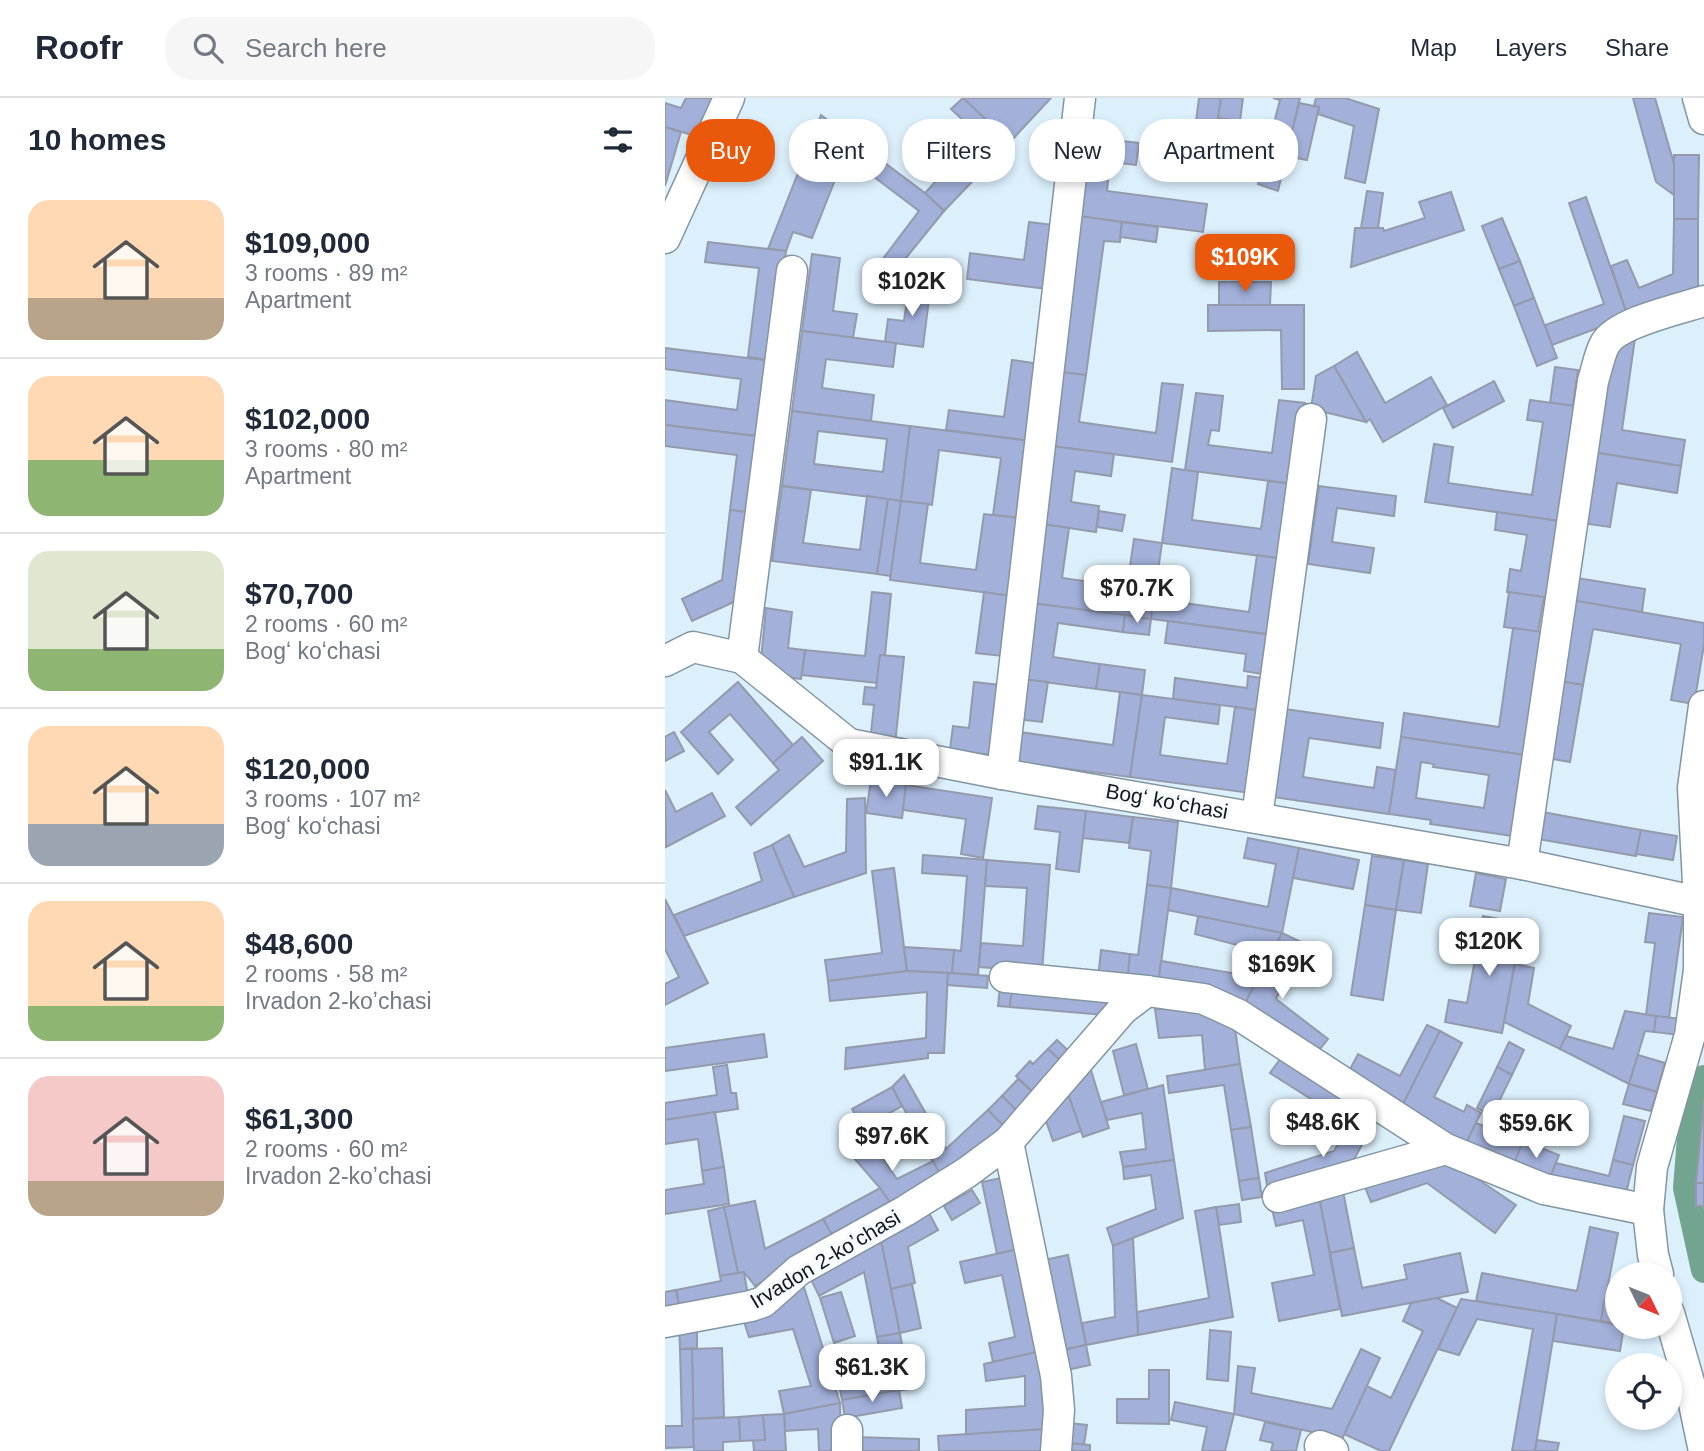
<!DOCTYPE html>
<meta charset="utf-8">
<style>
:root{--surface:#fff;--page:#f6f6f7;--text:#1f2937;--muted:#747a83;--line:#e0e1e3;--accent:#ea580c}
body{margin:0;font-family:Arial,sans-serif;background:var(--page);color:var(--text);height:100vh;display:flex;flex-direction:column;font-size:26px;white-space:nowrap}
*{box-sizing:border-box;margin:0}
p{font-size:23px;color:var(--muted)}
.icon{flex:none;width:38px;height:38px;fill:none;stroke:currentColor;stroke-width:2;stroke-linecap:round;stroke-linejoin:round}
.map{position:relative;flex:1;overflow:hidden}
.panel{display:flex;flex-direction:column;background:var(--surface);width:665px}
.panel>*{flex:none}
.guide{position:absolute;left:21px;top:21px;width:665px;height:63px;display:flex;gap:14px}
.needle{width:46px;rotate:133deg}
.tools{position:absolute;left:940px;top:1164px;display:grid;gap:14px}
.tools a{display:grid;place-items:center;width:77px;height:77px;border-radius:50%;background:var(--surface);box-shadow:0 4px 10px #0003;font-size:35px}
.price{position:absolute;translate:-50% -60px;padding:0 16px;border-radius:14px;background:#fff;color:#222;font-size:23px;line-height:46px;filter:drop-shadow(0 2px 4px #0008)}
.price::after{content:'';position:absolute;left:50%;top:42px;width:21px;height:16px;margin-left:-10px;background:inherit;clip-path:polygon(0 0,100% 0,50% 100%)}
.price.active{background:var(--accent);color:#fff}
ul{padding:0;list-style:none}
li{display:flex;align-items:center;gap:21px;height:175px;padding:0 28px}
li+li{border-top:2px solid var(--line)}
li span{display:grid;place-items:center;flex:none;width:196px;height:140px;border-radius:21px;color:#555}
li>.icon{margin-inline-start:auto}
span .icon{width:84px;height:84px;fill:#fffc;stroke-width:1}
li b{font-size:30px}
h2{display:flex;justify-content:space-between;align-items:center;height:84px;padding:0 28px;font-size:30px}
.tag{padding:0 24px;border-radius:28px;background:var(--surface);box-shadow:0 4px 10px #0003;font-size:24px;line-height:63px}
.tag.active{background:var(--accent);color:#fff}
header{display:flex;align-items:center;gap:42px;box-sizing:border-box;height:98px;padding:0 35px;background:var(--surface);border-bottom:2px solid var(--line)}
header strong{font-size:33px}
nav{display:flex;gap:38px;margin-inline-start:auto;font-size:24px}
.search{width:490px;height:63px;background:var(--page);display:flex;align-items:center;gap:18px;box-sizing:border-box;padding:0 24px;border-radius:28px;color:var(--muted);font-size:26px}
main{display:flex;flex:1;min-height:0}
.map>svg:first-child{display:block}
</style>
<header>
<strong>Roofr</strong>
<div class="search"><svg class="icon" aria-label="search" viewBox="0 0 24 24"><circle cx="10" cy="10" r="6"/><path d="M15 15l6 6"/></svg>Search here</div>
<nav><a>Map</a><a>Layers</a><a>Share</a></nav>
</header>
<main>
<section class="panel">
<h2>10 homes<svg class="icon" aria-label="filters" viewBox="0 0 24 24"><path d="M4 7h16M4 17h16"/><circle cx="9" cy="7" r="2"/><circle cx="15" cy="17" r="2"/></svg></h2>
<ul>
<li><span style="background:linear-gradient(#ffd9b3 70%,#b9a48a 0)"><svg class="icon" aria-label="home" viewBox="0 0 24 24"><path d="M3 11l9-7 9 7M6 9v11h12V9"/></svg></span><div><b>$109,000</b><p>3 rooms · 89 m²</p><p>Apartment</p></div></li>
<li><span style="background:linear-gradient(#ffd9b3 60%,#8fb573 0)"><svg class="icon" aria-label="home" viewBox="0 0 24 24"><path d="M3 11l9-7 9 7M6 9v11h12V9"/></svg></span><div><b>$102,000</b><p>3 rooms · 80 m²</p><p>Apartment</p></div></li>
<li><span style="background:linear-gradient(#dfe7d0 70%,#8fb573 0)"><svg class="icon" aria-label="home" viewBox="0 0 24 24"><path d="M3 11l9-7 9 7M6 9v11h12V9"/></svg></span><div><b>$70,700</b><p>2 rooms · 60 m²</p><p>Bogʻ koʻchasi</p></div></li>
<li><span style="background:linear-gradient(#ffd9b3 70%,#9aa5b1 0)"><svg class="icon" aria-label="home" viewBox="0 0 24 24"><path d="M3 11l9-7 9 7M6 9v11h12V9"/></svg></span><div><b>$120,000</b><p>3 rooms · 107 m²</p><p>Bogʻ koʻchasi</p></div></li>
<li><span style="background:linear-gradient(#ffd9b3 75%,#8fb573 0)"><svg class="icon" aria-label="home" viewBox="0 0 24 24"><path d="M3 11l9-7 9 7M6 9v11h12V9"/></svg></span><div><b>$48,600</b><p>2 rooms · 58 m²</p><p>Irvadon 2-koʼchasi</p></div></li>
<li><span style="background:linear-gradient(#f6c9c9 75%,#b9a48a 0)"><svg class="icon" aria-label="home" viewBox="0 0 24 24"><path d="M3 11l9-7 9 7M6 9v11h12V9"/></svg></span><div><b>$61,300</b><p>2 rooms · 60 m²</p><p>Irvadon 2-koʼchasi</p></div></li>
</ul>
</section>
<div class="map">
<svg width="1039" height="1353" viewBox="0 0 1039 1353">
<rect width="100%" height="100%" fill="#dcf0fc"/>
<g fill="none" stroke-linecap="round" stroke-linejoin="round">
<polyline stroke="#73a48f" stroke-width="26" points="1039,980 1027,1015 1021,1090 1039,1172"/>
</g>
<g fill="#a2b0da" stroke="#949aab" stroke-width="2" fill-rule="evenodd">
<polygon points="21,0 55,0 34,39 0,29 0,5 16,10"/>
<polygon points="298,0 386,0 345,44"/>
<polygon points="298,0 345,44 279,113 260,95 314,37 286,11"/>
<polygon points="534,0 556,0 551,35 530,31"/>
<polygon points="556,0 578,0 575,23 553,20"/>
<polygon points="608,0 635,0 613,93 593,86 615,2"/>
<polygon points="651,0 680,0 714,11 700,85 680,80 689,28 653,16 654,9 649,8"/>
<polygon points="968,0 990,0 1009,66 1009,97 991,84"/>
<polygon points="634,5 654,9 642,62 621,58"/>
<polygon points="156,17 260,95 279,113 232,171 217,162 254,113 180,57 147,140 128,134 121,153 103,151"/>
<polygon points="0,29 16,34 0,88"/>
<polygon points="421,39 474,45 471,67 445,64 442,93 542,106 538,134 411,118"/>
<polygon points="1009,57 1034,57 1033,121 1009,121"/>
<polygon points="702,93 718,95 713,130 696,130"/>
<polygon points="786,94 799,132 686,169 690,130 718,130 719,133 760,120 754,104"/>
<polygon points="921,99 963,219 887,247 880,227 939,206 904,105"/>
<polygon points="415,118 457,124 455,144 439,143 421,277 394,274"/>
<polygon points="837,120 855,163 834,171 817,128"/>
<polygon points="1009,121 1033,121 1033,190 963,219 946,168 962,162 974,190 1008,176"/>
<polygon points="364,124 389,127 382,191 302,181 305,155 359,162"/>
<polygon points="457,124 493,129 491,144 455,139"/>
<polygon points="43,144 121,153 108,263 83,259 94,170 40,164"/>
<polygon points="147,156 175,160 168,213 192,216 188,240 137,233"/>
<polygon points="855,163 869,200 849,208 834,171"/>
<polygon points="245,182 266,185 258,249 220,244 223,221 239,223"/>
<polygon points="554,184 606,184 605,207 554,208"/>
<polygon points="869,200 892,260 872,268 849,208"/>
<polygon points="543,207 639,207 639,291 617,291 616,232 543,233"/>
<polygon points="137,233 231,245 228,269 161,261 157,290 209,297 206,323 127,313"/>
<polygon points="970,240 957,332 1020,342 1016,368 927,354 943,254"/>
<polygon points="0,250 108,263 99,339 0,327 0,302 72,312 76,281 0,271"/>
<polygon points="692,254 720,305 766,279 782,307 718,344 705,321 701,324 669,268"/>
<polygon points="347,262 376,266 366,343 281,332 284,312 339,319"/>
<polygon points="669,268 701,324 646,311 651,278"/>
<polygon points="890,269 913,272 908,308 885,305"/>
<polygon points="394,274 421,277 414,324 491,335 497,285 518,287 507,364 386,348"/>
<polygon points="829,283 839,303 788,330 778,310"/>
<polygon points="531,295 558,298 554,333 546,332 543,347 607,355 614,302 640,305 629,386 520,372"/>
<polygon points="865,302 911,308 894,423 760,404 769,346 788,349 783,385 867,397 878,324 862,322"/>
<path d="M127,313L245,328L236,403L117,388ZM153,333L222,341L218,374L149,366Z"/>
<polygon points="0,327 99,339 90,415 65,412 72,357 0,348"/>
<polygon points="245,328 366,343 356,420 328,417 336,360 274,352 267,407 236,403"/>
<polygon points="386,348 449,356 446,378 410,373 406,404 434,408 431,434 377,426"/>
<polygon points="927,354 1016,368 1012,395 952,385 945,429 916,425"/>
<polygon points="507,370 533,374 527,422 596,431 603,383 629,386 619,461 497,445"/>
<polygon points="117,388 146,392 138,445 195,452 202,398 223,401 212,476 107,463"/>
<polygon points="654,388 731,398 729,418 672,410 667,444 709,450 705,475 643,466"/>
<polygon points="223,401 236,403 226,478 212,476"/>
<polygon points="236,403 263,406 255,465 311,472 319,416 356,420 346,498 225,482"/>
<polygon points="65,412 90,415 80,499 27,523 17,501 57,482"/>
<polygon points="434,413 460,417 457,433 432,429"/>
<polygon points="832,414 894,423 883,500 842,494 845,471 856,473 862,437 830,432"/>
<polygon points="377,426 404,430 397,480 462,489 469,441 497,445 486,521 366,505"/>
<polygon points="592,457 619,461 608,537 486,521 490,490 521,494 519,505 584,514"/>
<polygon points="912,480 980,491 977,514 908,503"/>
<polygon points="207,494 226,496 220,557 215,557 212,585 137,577 140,552 200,558"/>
<polygon points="319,494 346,498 338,558 311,555"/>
<polygon points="844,494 879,499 873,534 839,529"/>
<polygon points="901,501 1039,525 1039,547 1029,606 1006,602 1016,546 928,531 918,587 887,582"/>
<polygon points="366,505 460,517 458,534 393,525 388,559 435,566 431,591 356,581"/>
<polygon points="101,510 127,514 123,550 140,552 136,581 118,579 96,562"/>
<polygon points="460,517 486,521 484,537 458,534"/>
<polygon points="503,523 608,537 603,577 579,573 581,556 500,545"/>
<polygon points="848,530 878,534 860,657 736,639 739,615 834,629"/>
<polygon points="215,557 239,559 230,647 205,644 209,607 198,606 200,589 211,590"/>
<polygon points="435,566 480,572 477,597 431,591"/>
<polygon points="583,578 597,580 593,612 508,601 510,580 582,590"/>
<polygon points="356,581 383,584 377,624 350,621"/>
<polygon points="895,583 918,587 905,664 882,660"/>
<polygon points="73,584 128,647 108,665 65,616 44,634 68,662 53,676 16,634"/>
<polygon points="309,584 335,587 326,657 285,652 288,628 304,630"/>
<polygon points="455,594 477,597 465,679 350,664 354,634 448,647"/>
<polygon points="477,597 555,607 553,626 500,619 495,657 562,666 570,609 596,613 585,695 465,679"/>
<polygon points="620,611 718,625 715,650 644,640 638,679 709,690 712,669 731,672 724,716 608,699"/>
<polygon points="9,634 19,653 0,663 0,639"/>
<polygon points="137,639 158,663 86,727 71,709 114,672 108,665"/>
<path d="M736,639L860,657L848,738L765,726L766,722L724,716ZM756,664L769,666L768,669L824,677L819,710L751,700Z"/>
<polygon points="206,682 241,687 237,720 201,715"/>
<polygon points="241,687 327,700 318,760 296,756 301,721 238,712"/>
<polygon points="0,692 11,714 47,695 60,718 1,749"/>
<polygon points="200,700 201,775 129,799 107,747 124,737 139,769 181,754 182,701"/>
<polygon points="373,708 421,713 414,774 391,771 395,734 370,731"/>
<polygon points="421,713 468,719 464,745 418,740"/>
<polygon points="872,713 976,732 971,758 867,740"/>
<polygon points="468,719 513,724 506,790 482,787 486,753 464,750"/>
<polygon points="976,732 1012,738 1008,762 971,756"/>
<polygon points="583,740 634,750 617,835 502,812 506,790 603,809 611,766 579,760"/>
<polygon points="107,747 129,799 19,838 9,817 97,783 89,755"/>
<polygon points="634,750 694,762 688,791 628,780"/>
<polygon points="258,757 322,762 313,877 287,875 289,852 296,853 302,778 257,775"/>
<polygon points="707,758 739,762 731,812 700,807"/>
<polygon points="322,762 385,767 377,874 314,869 316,845 358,848 362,790 320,788"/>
<polygon points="739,762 763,766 756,815 731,812"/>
<polygon points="229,770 242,873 163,883 160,862 217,855 207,773"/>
<polygon points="811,775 841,781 835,813 805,808"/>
<polygon points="482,787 506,790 493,888 462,884 465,856 473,857"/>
<polygon points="0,801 43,885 0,907 0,886 14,879 0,851"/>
<polygon points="700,807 731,812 718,902 686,897"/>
<polygon points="984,815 1018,819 1004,920 981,917 990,845 980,844"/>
<polygon points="533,818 617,835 578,909 493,888 496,863 572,876 584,850 530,836"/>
<polygon points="818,818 857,825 837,935 780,924 784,902 802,905"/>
<polygon points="617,835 636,844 611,901 663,941 647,961 578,909"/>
<polygon points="239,849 289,852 287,875 242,873"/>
<polygon points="436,852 465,856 462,884 433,881"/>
<polygon points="850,866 869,870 863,906 906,928 895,951 839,924"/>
<polygon points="242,873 283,875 279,955 263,955 263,960 180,971 181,950 261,940 262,894 165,903 163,883"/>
<polygon points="283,875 323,878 322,890 282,887"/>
<polygon points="335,888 347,889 345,909 333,908"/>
<polygon points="347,889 450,897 440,917 345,909"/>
<polygon points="536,910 570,930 575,966 540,972 537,937 494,940 490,911"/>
<polygon points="960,913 991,918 989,934 980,933 964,986 895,951 901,938 948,951"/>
<polygon points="991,918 1017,921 1014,937 989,934"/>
<polygon points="762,927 775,933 738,1006 682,977 693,956 735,978"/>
<polygon points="775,933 797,945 769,999 799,1014 802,1007 816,1015 801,1045 735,1012"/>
<polygon points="99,936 102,959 0,973 0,950"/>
<polygon points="392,942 409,958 400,967 383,951"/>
<polygon points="844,944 859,952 847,977 832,969"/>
<polygon points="471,946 483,991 459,997 448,953"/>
<polygon points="383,951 400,967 371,997 351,978 365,963 368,966"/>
<polygon points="973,957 1000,965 992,994 964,986"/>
<polygon points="616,960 712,1016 707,1028 688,1018 684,1025 605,975"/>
<polygon points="424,966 444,1030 418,1039 402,993"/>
<polygon points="575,966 586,1029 566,1032 559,987 504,995 502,978"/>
<polygon points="62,967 66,995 71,995 73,1011 0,1022 0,1005 52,997 48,969"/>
<polygon points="832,969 847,977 827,1018 812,1010"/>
<polygon points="239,977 281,1051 323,1012 340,1029 280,1086 227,989"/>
<polygon points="353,981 371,997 354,1015 337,998"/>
<polygon points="964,986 992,994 986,1013 958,1006"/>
<polygon points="498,987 509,1062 458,1069 455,1054 481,1051 477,1015 442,1022 436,1004"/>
<polygon points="227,989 237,1008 198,1030 187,1011"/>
<polygon points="402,993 416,1033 388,1043 381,1023"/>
<polygon points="337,998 354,1015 340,1029 323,1012"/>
<polygon points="1039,1001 1039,1085 1031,1085"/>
<polygon points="50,1014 59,1069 37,1073 33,1041 0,1046 0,1022"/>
<polygon points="688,1018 707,1028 685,1069 603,1094 600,1075 669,1053"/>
<polygon points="959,1018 980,1023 968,1067 948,1062"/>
<polygon points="811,1025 858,1043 849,1066 801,1045"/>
<polygon points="586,1029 594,1080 574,1083 566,1032"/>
<polygon points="197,1030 232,1081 268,1063 280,1086 230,1112 215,1090 176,1045"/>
<polygon points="858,1043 894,1057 885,1080 849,1066"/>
<polygon points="777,1057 851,1107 830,1135 762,1085 706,1104 698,1084"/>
<polygon points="509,1062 518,1120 448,1148 442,1130 491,1111 486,1077 459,1081 458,1069"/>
<polygon points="948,1062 968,1067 961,1095 885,1080 891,1065 944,1078"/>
<polygon points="59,1069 64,1106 0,1116 0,1092 39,1086 37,1073"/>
<polygon points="336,1080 352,1151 332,1156 317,1084"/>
<polygon points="594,1080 597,1099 577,1102 574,1083"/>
<rect x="1031" y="1085" width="8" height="23"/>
<polygon points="215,1090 230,1112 171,1144 158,1121"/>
<polygon points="307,1092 315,1105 287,1122 279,1108"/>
<polygon points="678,1093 689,1150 665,1155 654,1098"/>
<polygon points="654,1098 675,1211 614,1223 607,1185 649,1177 638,1122 611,1128 606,1107"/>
<polygon points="90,1103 100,1151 158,1121 171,1144 90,1188 79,1174 73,1175 59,1109"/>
<polygon points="574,1106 576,1124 554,1127 551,1109"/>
<polygon points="59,1109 73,1175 55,1178 43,1113"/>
<polygon points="551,1109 568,1219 473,1237 472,1214 544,1200 530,1113"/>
<polygon points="264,1115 273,1132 243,1149 250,1185 226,1191 216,1143"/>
<polygon points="925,1129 953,1135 936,1223 811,1203 817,1175 912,1193"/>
<polygon points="468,1140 473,1237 421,1247 417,1225 450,1219 448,1148"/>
<polygon points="216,1143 235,1235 212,1239 199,1174 154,1198 143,1175"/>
<polygon points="358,1150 380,1252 328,1264 324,1245 350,1239 337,1177 300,1185 295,1164"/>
<polygon points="689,1150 697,1190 742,1181 739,1167 795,1155 803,1194 677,1218 665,1155"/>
<polygon points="403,1157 421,1247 393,1253 374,1163"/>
<polygon points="79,1174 84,1204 16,1217 11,1192 56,1183 55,1178"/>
<polygon points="247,1186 256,1230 235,1235 226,1191"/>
<polygon points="139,1189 175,1305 119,1316 114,1293 146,1288 128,1231 84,1239 76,1214 105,1208"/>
<polygon points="11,1192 16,1217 0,1221 0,1194"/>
<polygon points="176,1194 190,1238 169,1245 155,1200"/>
<polygon points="772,1200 792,1210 724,1353 716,1353 679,1336 702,1288 726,1300 758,1233 738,1223 746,1205"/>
<polygon points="796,1201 892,1216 870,1353 847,1353 868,1231 812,1221 794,1257 773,1251"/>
<polygon points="939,1203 952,1205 952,1226 936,1223"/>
<polygon points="892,1216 959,1228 955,1253 888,1243"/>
<polygon points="32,1225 32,1250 15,1251 14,1226"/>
<polygon points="545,1232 566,1234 563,1283 542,1281"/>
<polygon points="235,1235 244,1291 177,1302 173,1280 218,1272 212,1239"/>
<polygon points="421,1247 425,1267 397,1273 393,1253"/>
<polygon points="57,1250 59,1319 28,1321 27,1251"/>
<polygon points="15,1251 27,1251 29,1349 0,1350 0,1328 17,1328"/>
<polygon points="696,1251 715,1260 677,1341 569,1316 573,1268 590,1270 586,1295 667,1311"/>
<polygon points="376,1253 381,1331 301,1337 301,1312 360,1308 360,1278 321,1283 319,1266"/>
<polygon points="484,1272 504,1272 504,1326 452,1325 452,1301 484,1301"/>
<polygon points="234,1292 237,1310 180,1320 177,1302"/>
<polygon points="510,1304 569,1316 560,1353 537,1353 542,1329 506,1322"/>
<polygon points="175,1305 176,1353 154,1353 153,1331 120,1333 119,1316"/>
<polygon points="119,1316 121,1353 89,1353 88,1342 100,1342 98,1317"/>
<polygon points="98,1317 100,1342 75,1343 74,1319"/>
<polygon points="74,1319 75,1343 58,1344 58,1353 29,1353 28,1321"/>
<polygon points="600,1324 636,1332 631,1353 606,1353 608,1345 595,1342"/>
<polygon points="403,1325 422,1327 419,1347 400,1345"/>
<polygon points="381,1331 379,1353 274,1353 273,1338"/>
<polygon points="189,1339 254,1341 254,1353 188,1353"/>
<polygon points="872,1342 894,1345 892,1353 870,1353"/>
<polygon points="400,1345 425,1347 425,1353 399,1353"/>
</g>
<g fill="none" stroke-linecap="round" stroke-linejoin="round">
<g stroke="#8395a0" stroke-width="33">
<g id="minor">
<polyline points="1033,0 1039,21"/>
<polyline points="0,140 64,0"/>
<polyline points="77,560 127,173"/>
<polyline points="0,563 28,549 77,560 184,646 337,676 857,766 1039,805"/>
<polyline points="337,676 415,0"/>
<polyline points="592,719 646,321"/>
<path d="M857,766L928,283C932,271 934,257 940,246C952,224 1015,211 1039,203"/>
<polyline points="340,879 482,893"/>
<polyline points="343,1044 391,1278 394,1312 391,1353"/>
<polyline points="613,1099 781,1051"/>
<polyline points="993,1176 988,1157 983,1112 987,1069 1025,937 1034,872 1034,804 1028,690 1039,608"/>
<polyline points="1004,1215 1026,1291 1039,1353"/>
<polyline points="0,1224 86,1208 98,1204 134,1172 240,1113 301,1075 343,1044 458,911 482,893 539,901 574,917 781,1051 879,1091 983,1112"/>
<polyline points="182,1332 182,1353"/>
<polyline points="655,1348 668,1353"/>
</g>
</g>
<use href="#minor" stroke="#fff" stroke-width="30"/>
</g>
<g text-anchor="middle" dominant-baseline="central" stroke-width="7" stroke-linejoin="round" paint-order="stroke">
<g font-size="21" fill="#11181c" stroke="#f6fafd">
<text transform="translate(502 703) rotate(10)">Bogʻ koʻchasi</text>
<text transform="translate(160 1161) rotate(-31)">Irvadon 2-koʼchasi</text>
</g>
</g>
</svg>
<div class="tools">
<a><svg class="needle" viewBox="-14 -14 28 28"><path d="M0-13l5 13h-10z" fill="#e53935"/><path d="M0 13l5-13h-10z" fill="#747a83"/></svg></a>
<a><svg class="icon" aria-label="locate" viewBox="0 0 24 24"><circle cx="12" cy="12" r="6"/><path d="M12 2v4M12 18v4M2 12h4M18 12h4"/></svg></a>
</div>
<b class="price active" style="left:580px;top:196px">$109K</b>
<b class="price" style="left:247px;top:220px">$102K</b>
<b class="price" style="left:472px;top:527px">$70.7K</b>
<b class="price" style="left:221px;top:701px">$91.1K</b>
<b class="price" style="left:824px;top:880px">$120K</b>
<b class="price" style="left:617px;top:903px">$169K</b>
<b class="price" style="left:658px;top:1061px">$48.6K</b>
<b class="price" style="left:871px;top:1062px">$59.6K</b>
<b class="price" style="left:227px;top:1075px">$97.6K</b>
<b class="price" style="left:207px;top:1306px">$61.3K</b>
<div class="guide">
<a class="tag active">Buy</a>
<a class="tag">Rent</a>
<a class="tag">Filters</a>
<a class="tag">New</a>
<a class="tag">Apartment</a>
</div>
</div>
</main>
